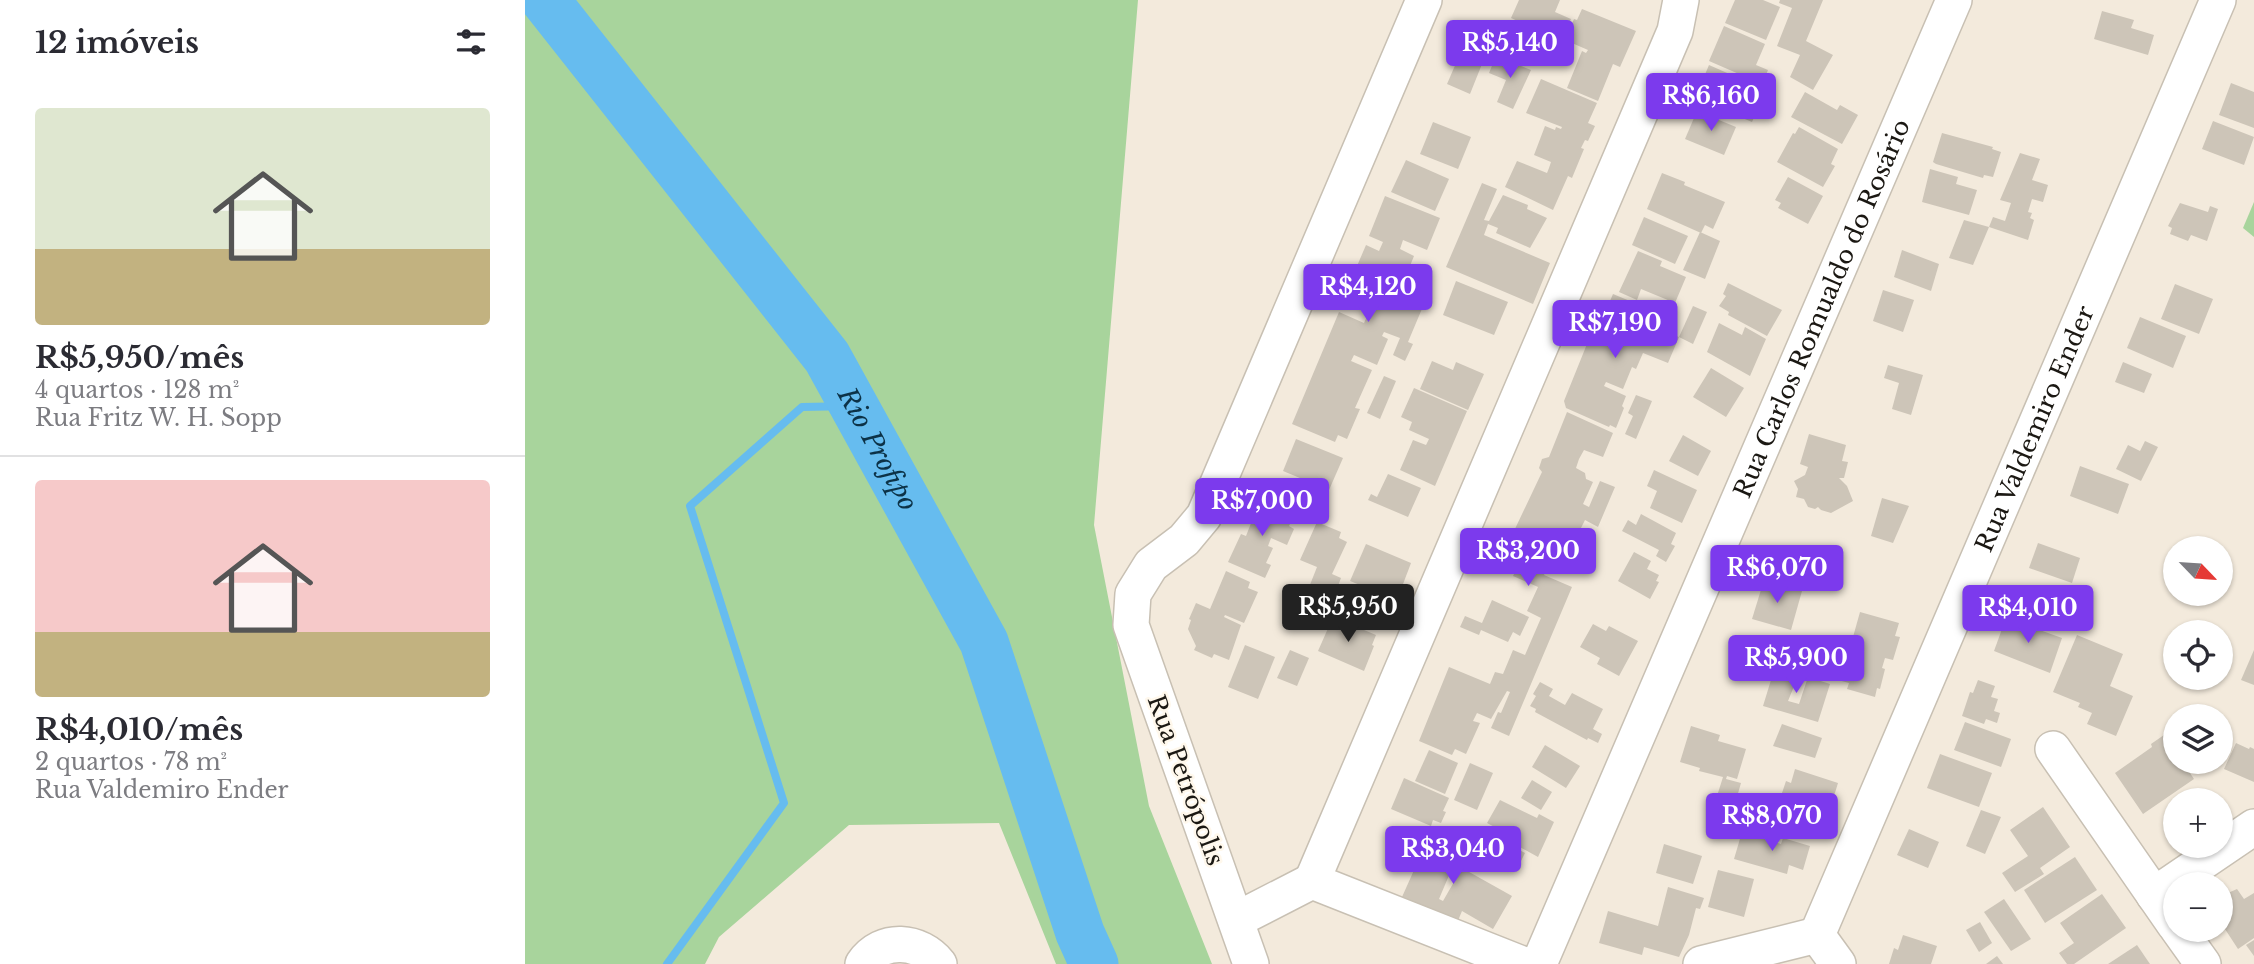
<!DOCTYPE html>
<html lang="pt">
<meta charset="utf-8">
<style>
:root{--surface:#fff;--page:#f2f2f3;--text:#2b2b33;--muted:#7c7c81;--line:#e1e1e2;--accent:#7c3aed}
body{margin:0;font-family:"Libre Baskerville",serif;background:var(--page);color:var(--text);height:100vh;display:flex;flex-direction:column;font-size:26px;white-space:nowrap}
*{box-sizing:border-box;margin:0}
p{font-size:23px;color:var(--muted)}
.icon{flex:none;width:38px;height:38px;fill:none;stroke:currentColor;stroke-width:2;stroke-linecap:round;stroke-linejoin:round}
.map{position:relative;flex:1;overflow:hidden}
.side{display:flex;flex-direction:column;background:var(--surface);width:525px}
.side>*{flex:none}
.needle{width:46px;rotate:115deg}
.fabs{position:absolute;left:1638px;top:536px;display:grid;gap:14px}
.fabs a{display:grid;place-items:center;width:70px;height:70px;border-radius:50%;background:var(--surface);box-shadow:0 2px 5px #0004;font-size:35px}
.price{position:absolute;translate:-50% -60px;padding:0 16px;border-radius:7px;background:var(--accent);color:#fff;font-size:23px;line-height:46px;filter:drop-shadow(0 2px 4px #0008)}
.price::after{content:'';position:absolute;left:50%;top:42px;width:21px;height:16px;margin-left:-10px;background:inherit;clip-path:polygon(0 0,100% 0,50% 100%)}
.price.current{background:#222;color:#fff}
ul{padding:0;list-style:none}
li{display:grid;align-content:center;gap:14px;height:371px;padding:0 35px}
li+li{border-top:2px solid var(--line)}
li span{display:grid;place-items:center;height:217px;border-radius:7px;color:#555}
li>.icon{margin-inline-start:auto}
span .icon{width:126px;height:126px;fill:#fffc;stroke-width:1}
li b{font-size:30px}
h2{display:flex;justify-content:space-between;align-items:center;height:84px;padding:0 35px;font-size:30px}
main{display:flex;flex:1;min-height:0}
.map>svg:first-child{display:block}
</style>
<main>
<section class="side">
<h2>12 imóveis<svg class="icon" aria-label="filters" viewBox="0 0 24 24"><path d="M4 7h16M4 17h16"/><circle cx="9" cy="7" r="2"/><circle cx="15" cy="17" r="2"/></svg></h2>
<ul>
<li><span style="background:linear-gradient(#dfe7d0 65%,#c2b280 0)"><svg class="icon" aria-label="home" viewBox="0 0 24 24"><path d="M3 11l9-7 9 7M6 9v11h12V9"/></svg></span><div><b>R$5,950/mês</b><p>4 quartos · 128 m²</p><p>Rua Fritz W. H. Sopp</p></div></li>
<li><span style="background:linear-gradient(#f6c9c9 70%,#c2b280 0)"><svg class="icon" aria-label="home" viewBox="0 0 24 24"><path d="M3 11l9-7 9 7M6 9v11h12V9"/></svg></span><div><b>R$4,010/mês</b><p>2 quartos · 78 m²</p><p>Rua Valdemiro Ender</p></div></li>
</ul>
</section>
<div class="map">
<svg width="1729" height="964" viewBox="0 0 1729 964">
<rect width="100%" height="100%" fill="#f3eadc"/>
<g fill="#a8d49c">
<polygon points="0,0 613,0 569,525 624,806 687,964 531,964 474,823 324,825 194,937 180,964 0,964"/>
<polygon points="1729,202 1729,237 1718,228"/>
</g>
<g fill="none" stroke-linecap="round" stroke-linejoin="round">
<polyline stroke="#66bcef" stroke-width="8" points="142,964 259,803 165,506 277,407 330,406"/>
<path stroke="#66bcef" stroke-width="49" id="s1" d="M20,0L302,357L459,642L555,933L569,964"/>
</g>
<g fill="#cdc5b8">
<polygon points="994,0 1035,0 1030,12 1046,19 1036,42 1005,29 1006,27 986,18"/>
<polygon points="1210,0 1238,0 1255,7 1241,40 1200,23"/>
<polygon points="1255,0 1298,0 1281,41 1308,55 1288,90 1265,77 1275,55 1252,46 1267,8 1254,3"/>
<polygon points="1057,9 1111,31 1095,67 1088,64 1073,101 1042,88 1057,51 1061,53 1063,50 1040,40 1049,19 1052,20"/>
<polygon points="1577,11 1609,20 1606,28 1629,35 1623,55 1569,39"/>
<polygon points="987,26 1015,38 1004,65 976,52"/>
<polygon points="1199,26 1240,44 1231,65 1243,70 1237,84 1184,61"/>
<polygon points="935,54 957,64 945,94 922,84"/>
<polygon points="971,56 1006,70 988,109 972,102 981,80 964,73"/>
<polygon points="1184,65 1241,90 1227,122 1170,98"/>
<polygon points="1016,79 1072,103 1063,123 1070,126 1063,141 1060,140 1056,148 1059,149 1047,178 1043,176 1028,210 980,187 992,161 1022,173 1024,168 1026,162 1009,155 1020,126 1030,130 1031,127 1036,129 1037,127 1001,113"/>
<polygon points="1706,83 1729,92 1729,128 1694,115"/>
<polygon points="1280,92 1312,110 1315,105 1333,115 1317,144 1266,117"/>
<polygon points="1172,111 1211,127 1199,155 1160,139"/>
<polygon points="1688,121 1729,137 1719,165 1677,149"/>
<polygon points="908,122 946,137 933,169 895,154"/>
<polygon points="1274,127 1313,149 1306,164 1310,166 1298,187 1252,162 1268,133 1270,134"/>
<polygon points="1417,133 1468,147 1467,149 1476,152 1468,177 1459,175 1458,178 1411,164 1408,162"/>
<polygon points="1495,153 1515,159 1507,180 1523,185 1518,202 1507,199 1503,212 1507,213 1505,218 1509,220 1503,240 1464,227 1468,217 1480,221 1486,203 1475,200"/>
<polygon points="881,160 924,179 910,211 866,192"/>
<polygon points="1405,169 1433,177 1431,184 1452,190 1444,215 1397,202"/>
<polygon points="1137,173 1160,182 1159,185 1200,202 1188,229 1180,225 1176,233 1122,209"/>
<polygon points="1263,177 1298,196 1283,224 1253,208 1256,203 1250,200"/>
<polygon points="957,183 972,189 959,220 964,221 978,195 1003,205 1002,209 1022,218 1005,248 971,233 973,228 963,224 959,235 1025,263 1008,304 921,267"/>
<polygon points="860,196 915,218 902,250 878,240 875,249 889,256 874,293 899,304 883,342 888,344 880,361 868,355 875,338 859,332 857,336 863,339 852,365 829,355 826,361 847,370 830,408 835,409 822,439 813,435 810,442 767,424 814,312 839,323 856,285 829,273 841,245 854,251 858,242 844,236"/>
<polygon points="1655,203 1683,212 1685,206 1693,209 1682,241 1666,235 1663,241 1645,234 1647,228 1643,226"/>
<polygon points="1119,217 1163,236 1150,264 1107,245"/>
<polygon points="1439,220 1464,227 1448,265 1424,258"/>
<polygon points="1175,232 1195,241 1180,279 1158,270"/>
<polygon points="1377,250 1414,264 1406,291 1369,277"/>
<polygon points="1113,251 1137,261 1135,266 1161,277 1150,303 1116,289 1112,300 1094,292"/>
<polygon points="931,281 983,302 969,335 918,315"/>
<polygon points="1203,283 1257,310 1242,336 1203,315 1204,312 1194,306 1201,296 1198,294"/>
<polygon points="1650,284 1688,299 1674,334 1636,319"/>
<polygon points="1358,290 1389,300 1378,332 1348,321"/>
<polygon points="1088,294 1134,313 1123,340 1137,345 1142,332 1154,337 1143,363 1118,353 1111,369 1107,367 1098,389 1081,382 1079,386 1101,396 1097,406 1099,408 1091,428 1085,425 1084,427 1041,408 1039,401 1064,339 1068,341 1071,334 1078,336 1081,330 1070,326 1079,306 1082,308"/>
<polygon points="1168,306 1182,312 1168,344 1154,337"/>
<polygon points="1615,317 1661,336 1648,368 1602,348"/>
<polygon points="1194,323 1217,335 1220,327 1241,339 1225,376 1182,352"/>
<polygon points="907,361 928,370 931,362 959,374 943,410 895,389"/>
<polygon points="1598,362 1627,374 1619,393 1590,382"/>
<polygon points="1363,365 1398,375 1386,415 1367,409 1374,383 1359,378"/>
<polygon points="1186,368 1219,388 1201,417 1168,397"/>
<polygon points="859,376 871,381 855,419 842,413"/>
<polygon points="889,388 942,411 910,486 875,470 888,440 901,445 904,439 884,430 887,422 876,417"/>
<polygon points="1111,395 1127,401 1111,439 1100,434 1108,416 1103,413"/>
<polygon points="1042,412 1088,433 1078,457 1059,450 1054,459 1051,468 1060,473 1061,479 1068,482 1058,504 1064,507 1075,481 1090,487 1073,527 1060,520 1048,544 1035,538 1019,575 1047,587 984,736 966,728 973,712 976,713 985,692 982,691 966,719 952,713 948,721 955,723 941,754 930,749 927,755 894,741 924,667 965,684 970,672 978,674 988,650 1000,655 1016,618 1002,611 1013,587 988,576 994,564 982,559 984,554 979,552 1017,472 1014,468 1017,459 1024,457"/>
<polygon points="1284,434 1321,445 1317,461 1323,462 1319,478 1314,478 1322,486 1328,501 1306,513 1296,510 1293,507 1290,509 1283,507 1279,499 1271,497 1273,489 1269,481 1280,475 1283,467 1275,464"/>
<polygon points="1158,435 1186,451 1173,476 1144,461"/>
<polygon points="771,439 818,458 804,490 758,471"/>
<polygon points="1620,441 1633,447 1616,481 1591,469 1603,445 1615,451"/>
<polygon points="1555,466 1604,484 1593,514 1545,496"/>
<polygon points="1129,470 1172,490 1157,523 1125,508 1132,491 1122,486"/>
<polygon points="863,474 896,488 883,517 843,500 846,494 852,497"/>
<polygon points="736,498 770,513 764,526 769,529 762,545 746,538 743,546 748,548 741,563 746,565 740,578 703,562 716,534 721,536"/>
<polygon points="1357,498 1384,506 1368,543 1346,536"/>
<polygon points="1116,514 1151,533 1146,544 1150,546 1141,562 1131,556 1134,550 1097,531 1103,520 1111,525"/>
<polygon points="792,522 816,532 814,538 822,542 807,574 816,578 802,615 777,605 792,567 775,560"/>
<polygon points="1513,543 1555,558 1547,583 1504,568"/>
<polygon points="841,544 886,563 872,600 825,581"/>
<polygon points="1109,552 1126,561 1122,569 1134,575 1131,581 1134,582 1125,599 1093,581"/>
<polygon points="701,571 725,582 723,588 733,592 719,623 700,615 699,617 716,625 704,660 689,654 687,658 669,650 671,646 663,629 666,620 664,619 671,603 685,609"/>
<polygon points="1239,580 1277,591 1266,630 1227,619"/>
<polygon points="1513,591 1539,601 1529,626 1503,616"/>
<polygon points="967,600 1004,617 995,636 988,632 983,642 956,630 954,635 935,627 940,616 957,623"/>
<polygon points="1335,612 1374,623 1370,636 1375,637 1368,660 1360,658 1357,668 1360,669 1355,689 1352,688 1350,697 1322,689 1324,683 1302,677 1310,647 1331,653 1332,650 1340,652 1328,647 1331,638 1328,637"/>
<polygon points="808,617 851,635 847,645 849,646 839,671 793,651"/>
<polygon points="1481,618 1537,638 1525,673 1469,651"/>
<polygon points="1068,624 1081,631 1084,626 1113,641 1094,676 1072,664 1075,658 1055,647"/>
<polygon points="1552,635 1598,654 1585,686 1608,696 1591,736 1562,724 1567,713 1553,707 1555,703 1528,692"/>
<polygon points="720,645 750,657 733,699 703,687"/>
<polygon points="765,650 784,658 772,686 752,678"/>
<polygon points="1729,650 1729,685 1716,680"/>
<polygon points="1250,667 1274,674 1263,701 1274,704 1283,677 1305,684 1293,722 1238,706"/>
<polygon points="1453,680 1470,686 1466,697 1473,699 1469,711 1475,713 1472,723 1461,719 1459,724 1437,716 1445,692 1448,693"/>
<polygon points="1015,682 1028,689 1024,696 1040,705 1047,693 1078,709 1068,729 1077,734 1073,743 1063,738 1062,740 1010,712 1011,709 1005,706 1011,696 1008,694"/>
<polygon points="1440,722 1486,739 1476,767 1429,750"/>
<polygon points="1257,724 1297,738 1290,758 1248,746"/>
<polygon points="1166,726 1195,735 1193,741 1221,749 1212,779 1202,776 1201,779 1216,783 1205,821 1186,815 1198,777 1174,771 1175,768 1155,762"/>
<polygon points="1639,735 1650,752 1650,761 1657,761 1669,779 1618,814 1590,773 1627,747 1626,744"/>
<polygon points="1711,743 1724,749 1725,747 1729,749 1729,782 1699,769"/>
<polygon points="1020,745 1055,766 1041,788 1007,767"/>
<polygon points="904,750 933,763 920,794 890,781"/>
<polygon points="1415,754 1467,773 1454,807 1402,788"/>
<polygon points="945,763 968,773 952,810 929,800"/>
<polygon points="1270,769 1313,783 1305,809 1257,793 1261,781 1266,783"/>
<polygon points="879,778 924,798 918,811 921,812 916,823 908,820 906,826 866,809"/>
<polygon points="1007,780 1027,792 1016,810 996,798"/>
<polygon points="975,800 1012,818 1014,814 1029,822 1013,857 993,846 996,841 962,823"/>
<polygon points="1518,807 1545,847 1515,868 1519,874 1490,892 1477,873 1503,856 1485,830"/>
<polygon points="1456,810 1476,817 1460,854 1441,846"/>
<polygon points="1384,829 1414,842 1403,868 1372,855"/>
<polygon points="957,830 1000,853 991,871 948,847"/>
<polygon points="901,832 936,847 914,899 918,901 937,868 987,896 968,929 937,911 932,923 877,897 898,850 894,848"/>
<polygon points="1217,832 1256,844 1258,838 1285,846 1278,870 1264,865 1262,874 1209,859"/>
<polygon points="1139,844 1177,856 1168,884 1131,873"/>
<polygon points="1550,857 1572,890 1520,923 1499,890"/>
<polygon points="1193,870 1229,879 1219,917 1183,907"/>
<polygon points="1143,887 1179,898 1175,909 1171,908 1164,935 1154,957 1119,947 1117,955 1074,943 1083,911 1133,926"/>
<polygon points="1712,889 1719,899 1729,893 1729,938 1713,949 1698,926 1701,924 1696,917 1696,896"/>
<polygon points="1577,894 1601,928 1549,964 1542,964 1534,953 1549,943 1535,923"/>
<polygon points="1479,899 1506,939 1486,951 1459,912"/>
<polygon points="1455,922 1467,943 1454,952 1441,930"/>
<polygon points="1378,935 1412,946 1406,964 1364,964 1369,948 1373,950"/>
<polygon points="1729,940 1729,956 1721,945"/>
<polygon points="1612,945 1625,964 1583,964"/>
<polygon points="1472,956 1478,964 1461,964"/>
</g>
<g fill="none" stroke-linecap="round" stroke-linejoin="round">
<g stroke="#c8c0b3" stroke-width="38">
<g id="minor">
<polyline points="1528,749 1650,925"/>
<polyline points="787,881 1150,31 1156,0"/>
<polyline points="1629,895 1729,827"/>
<polyline points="711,920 787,881 997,964"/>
<polyline points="1653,929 1678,964"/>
<path id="s2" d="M1292,935L1693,0"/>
<polyline points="1292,935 1313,964"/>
<path d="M338,964C357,936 395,940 414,964"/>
<polyline points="726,964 606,625 608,594 626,565 659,540 679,516 899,0"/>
<path id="s3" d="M1014,964L1429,0"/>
<polyline points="1176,964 1292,935"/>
</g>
</g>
<use href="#minor" stroke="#fff" stroke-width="35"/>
</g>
<g text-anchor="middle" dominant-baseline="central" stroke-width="5" stroke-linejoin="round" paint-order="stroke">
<g font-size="24" fill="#1b1813" stroke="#fff8ec">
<text stroke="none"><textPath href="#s3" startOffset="714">Rua Carlos Romualdo do Rosário</textPath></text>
<text stroke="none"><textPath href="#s2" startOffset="551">Rua Valdemiro Ender</textPath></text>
<text transform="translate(661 780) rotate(70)">Rua Petrópolis</text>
</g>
<g font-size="26" font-style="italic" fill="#0c3247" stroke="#fff8ec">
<text stroke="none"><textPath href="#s1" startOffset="560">Rio Profipo</textPath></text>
</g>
</g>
</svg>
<div class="fabs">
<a><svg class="needle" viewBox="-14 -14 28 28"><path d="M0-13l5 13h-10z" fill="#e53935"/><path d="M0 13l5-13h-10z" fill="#7c7c81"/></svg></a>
<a><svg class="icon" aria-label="locate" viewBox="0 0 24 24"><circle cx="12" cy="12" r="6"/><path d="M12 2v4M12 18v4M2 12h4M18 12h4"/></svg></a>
<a><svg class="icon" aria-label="layers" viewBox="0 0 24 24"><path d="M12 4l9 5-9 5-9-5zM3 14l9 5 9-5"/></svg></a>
<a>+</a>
<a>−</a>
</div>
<b class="price" style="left:985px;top:80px">R$5,140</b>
<b class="price" style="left:1186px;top:133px">R$6,160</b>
<b class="price" style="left:843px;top:324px">R$4,120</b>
<b class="price" style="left:1090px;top:360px">R$7,190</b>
<b class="price" style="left:737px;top:538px">R$7,000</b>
<b class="price" style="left:1003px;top:588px">R$3,200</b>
<b class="price" style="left:1252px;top:605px">R$6,070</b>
<b class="price current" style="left:823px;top:644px">R$5,950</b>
<b class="price" style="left:1503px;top:645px">R$4,010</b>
<b class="price" style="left:1271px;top:695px">R$5,900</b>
<b class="price" style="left:1247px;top:853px">R$8,070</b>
<b class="price" style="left:928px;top:886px">R$3,040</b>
</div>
</main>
